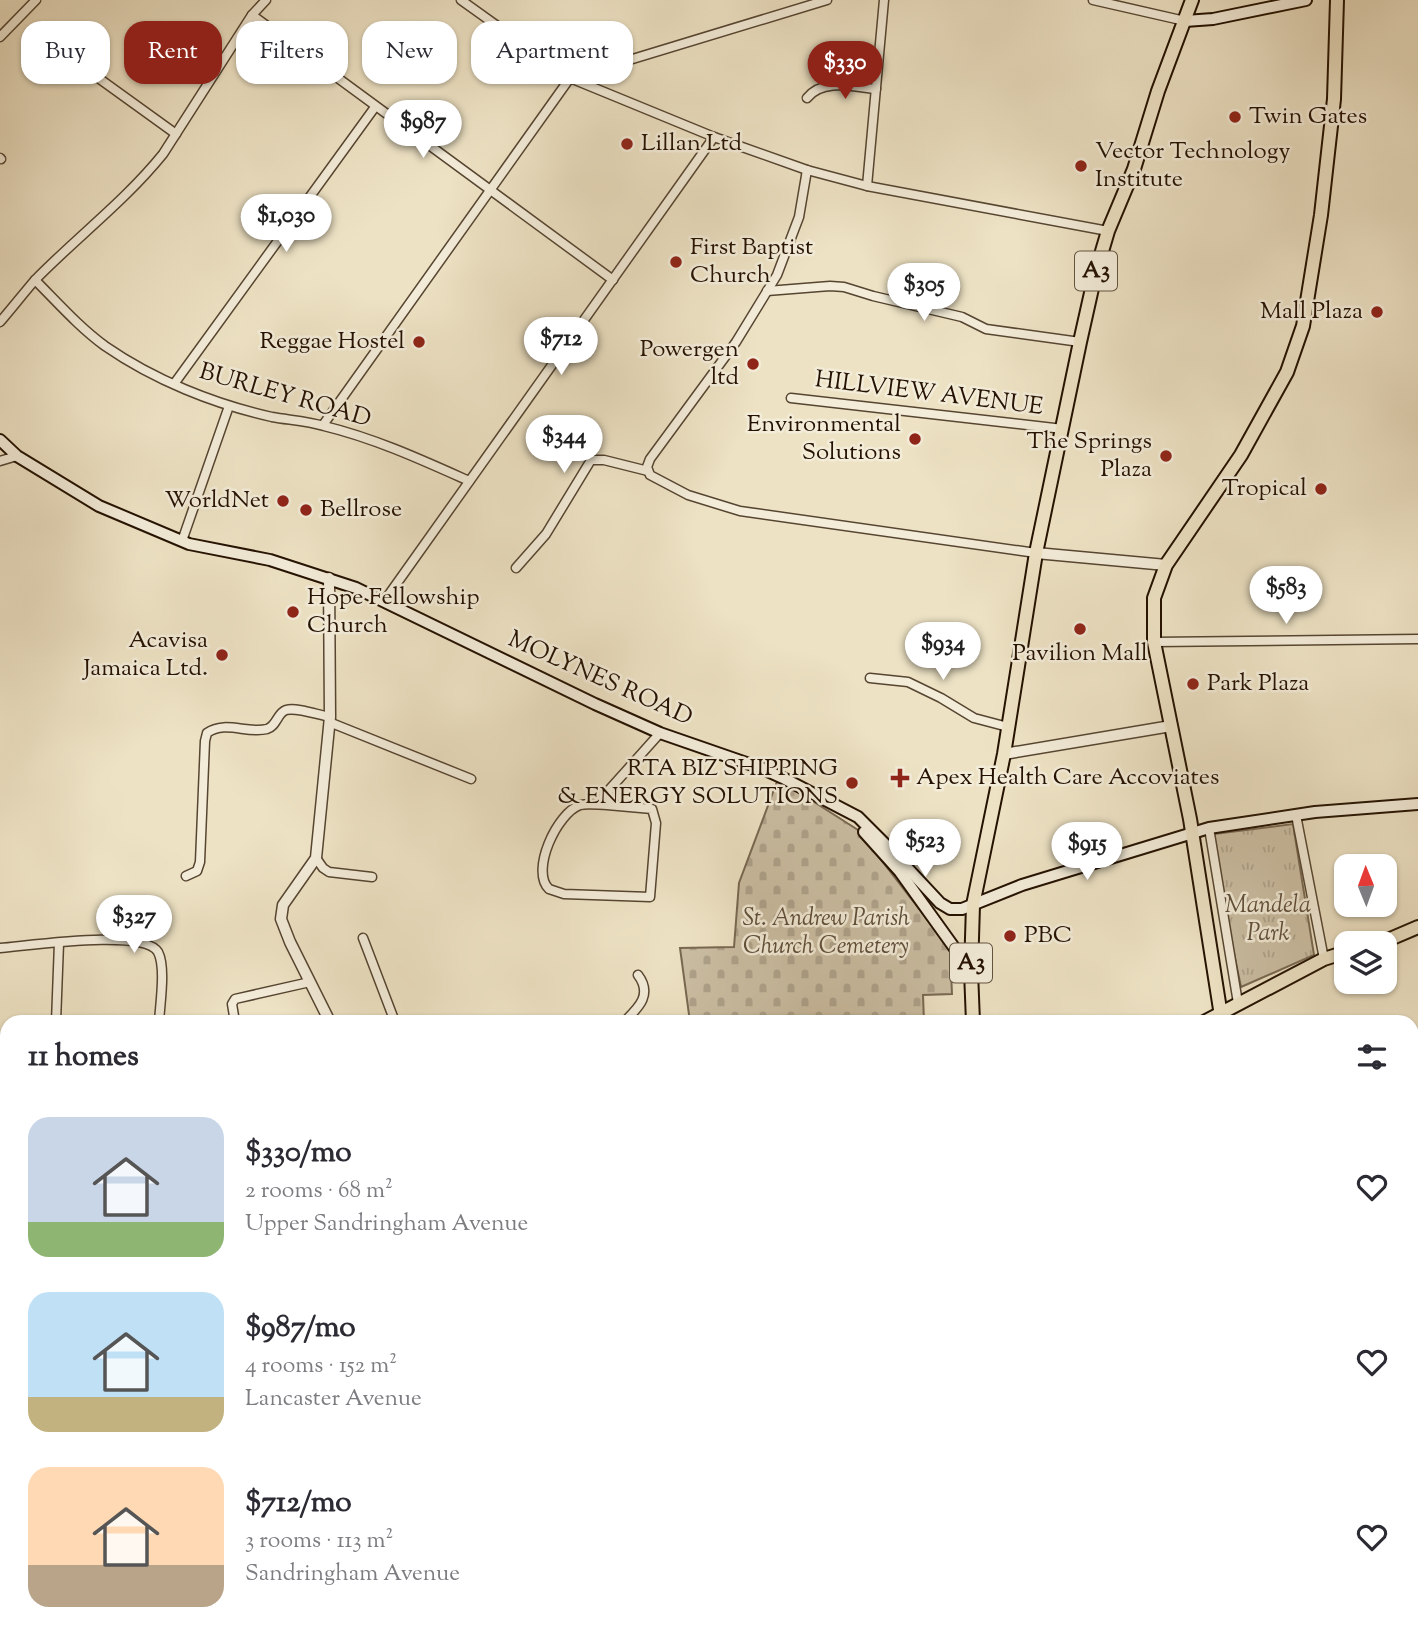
<!DOCTYPE html>
<meta charset="utf-8">
<style>
:root{--surface:#fff;--page:#f7f7f7;--text:#2b2b33;--muted:#7c7c81;--accent:#8f2418}
body{margin:0;font-family:"Sorts Mill Goudy",serif;background:var(--page);color:var(--text);height:100vh;display:flex;flex-direction:column;font-size:26px;white-space:nowrap}
*{box-sizing:border-box;margin:0}
p{font-size:23px;color:var(--muted)}
.icon{flex:none;width:38px;height:38px;fill:none;stroke:currentColor;stroke-width:2;stroke-linecap:round;stroke-linejoin:round}
.map{position:relative;flex:1;overflow:hidden}
.side{position:absolute;left:0px;top:1015px;width:1419px;height:623px;display:flex;flex-direction:column;background:var(--surface);border-radius:21px 21px 0 0;box-shadow:0 2px 5px #0004}
.side>*{flex:none}
.hud{position:absolute;left:21px;top:21px;width:700px;height:63px;display:flex;gap:14px}
.needle{width:46px;rotate:359deg}
.buttons{position:absolute;left:1334px;top:854px;display:grid;gap:14px}
.buttons a{display:grid;place-items:center;width:63px;height:63px;border-radius:14px;background:var(--surface);box-shadow:0 2px 5px #0004;font-size:35px}
.price{position:absolute;translate:-50% -60px;padding:0 16px;border-radius:24px;background:#fff;color:#222;font-size:23px;line-height:46px;filter:drop-shadow(0 2px 4px #0008)}
.price::after{content:'';position:absolute;left:50%;top:42px;width:21px;height:16px;margin-left:-10px;background:inherit;clip-path:polygon(0 0,100% 0,50% 100%)}
.price.active{background:var(--accent);color:#fff}
ul{padding:0;list-style:none}
li{display:flex;align-items:center;gap:21px;height:175px;padding:0 28px}
li span{display:grid;place-items:center;flex:none;width:196px;height:140px;border-radius:21px;color:#555}
li>.icon{margin-inline-start:auto}
span .icon{width:84px;height:84px;fill:#fffc;stroke-width:1}
li b{font-size:30px}
h2{display:flex;justify-content:space-between;align-items:center;height:84px;padding:0 28px;font-size:30px}
.tag{padding:0 24px;border-radius:21px;background:var(--surface);box-shadow:0 2px 5px #0004;font-size:24px;line-height:63px}
.tag.active{background:var(--accent);color:#fff}
.map>svg:first-child{display:block}
</style>
<div class="map">
<svg width="1418" height="1638" viewBox="0 0 1418 1638">
<defs>
<pattern id="cemetery-stones" width="16" height="16" patternUnits="userSpaceOnUse" patternTransform="scale(1.75)"><rect width="16" height="16" fill="#cbbea3"/><path d="M2 7V4a2 2 0 0 1 4 0v3zM10 15v-3a2 2 0 0 1 4 0v3z" fill="#aea28b"/></pattern>
<pattern id="park-tufts" width="24" height="20" patternUnits="userSpaceOnUse" patternTransform="scale(1.75)"><rect width="24" height="20" fill="#cbbea3"/><path d="M3 7l-1-3M5 7V3M7 7l1-3M15 17l-1-3M17 17v-4M19 17l1-3" fill="none" stroke="#aea28b"/></pattern>
</defs>
<rect width="100%" height="100%" fill="#ede2c4"/>
<filter id="stains"><feTurbulence type="fractalNoise" baseFrequency=".00286" numOctaves="4"/><feColorMatrix values="0 0 0 0 .2 0 0 0 0 .09 0 0 0 0 .02 0 0 0 .5 -.17"/></filter>
<radialGradient id="worn" r=".72"><stop offset=".6" stop-color="#630" stop-opacity="0"/><stop offset="1" stop-color="#630" stop-opacity=".3"/></radialGradient>
<polygon fill="url(#cemetery-stones)" stroke="#786852" stroke-width="2" points="778,779 858,830 950,949 952,994 923,995 924,1022 690,1022 680,948 734,947 739,883"/>
<polygon fill="url(#park-tufts)" stroke="#786852" stroke-width="2" points="1293,824 1314,955 1241,987 1230,934 1214,834"/>
<g fill="none" stroke-linecap="round" stroke-linejoin="round">
<g stroke="#564531" stroke-width="11">
<g id="minor">
<polyline points="461,0 570,78 714,137 807,170 867,186 1108,231"/>
<polyline points="1093,0 1185,21"/>
<polyline points="252,15 613,280"/>
<polyline points="0,37 36,0"/>
<polyline points="94,58 91,67 97,77 176,134"/>
<path d="M807,98C823,78 854,87 876,89"/>
<polyline points="0,158 1,159"/>
<polyline points="807,170 799,217 777,275 736,342 650,459 647,467 650,475 688,495 740,511 1036,553"/>
<polyline points="867,186 884,0"/>
<path d="M35,280C58,303 79,327 105,346C154,380 214,404 272,417C289,420 307,421 324,426C374,438 422,460 469,481"/>
<polyline points="767,291 830,286 844,287 873,296 962,317 986,329 1080,342"/>
<path d="M0,322C12,308 23,294 35,280C77,237 125,201 163,154L252,15L266,0"/>
<polyline points="174,384 375,107"/>
<polyline points="791,398 1063,429"/>
<polyline points="323,425 570,78 827,0"/>
<polyline points="0,461 17,456"/>
<polyline points="182,541 229,406"/>
<polyline points="516,568 546,534 591,460 604,460 648,471"/>
<polyline points="385,600 714,137"/>
<polyline points="1154,642 1418,639"/>
<polyline points="870,678 908,682 941,698 974,718 1008,727"/>
<polyline points="329,722 471,779"/>
<path d="M607,805C598,805 589,803 580,805C557,813 530,871 549,889L564,894L650,897L656,823L652,809L607,805L609,790L660,733"/>
<polyline points="1296,815 1324,959"/>
<polyline points="1209,828 1238,1003"/>
<polyline points="316,858 323,868 329,872 372,877"/>
<path d="M186,876L197,871L200,862L205,741L207,733C225,720 247,734 267,729C277,726 277,713 286,710C297,707 318,715 330,717"/>
<polyline points="363,938 395,1022"/>
<path d="M0,948C28,946 144,928 158,952C166,967 160,1004 159,1022"/>
<polyline points="56,1022 59,943"/>
<polyline points="235,1022 232,1004 235,999 310,982"/>
<polyline points="484,1022 533,1022"/>
<path d="M624,1022C638,1008 653,995 638,975"/>
<polyline points="1412,1412 1418,1407"/>
<polyline points="315,1631 319,1638"/>
<polyline points="51,1638 63,1631"/>
<polyline points="288,1638 300,1631"/>
<polyline points="511,1638 521,1631"/>
<polyline points="1015,1638 1018,1631"/>
<polyline points="1171,1638 1174,1631"/>
</g>
</g>
<g stroke="#564531" stroke-width="13">
<g id="tertiary">
<polyline points="1036,553 1166,565"/>
<polyline points="329,578 330,717 316,858 283,905 281,919 290,942 330,1022"/>
<polyline points="1004,754 1171,726"/>
</g>
</g>
<g stroke="#241100" stroke-width="14">
<g id="secondary">
<polyline points="1185,21 1213,19 1306,0"/>
<polyline points="0,440 17,456 99,506 189,544 270,560 356,588 595,704 660,733 761,768 785,779 858,817 884,843 940,903 950,909 962,909 1022,885 1209,828 1315,812 1418,804"/>
<polyline points="864,832 900,872 971,971"/>
<polyline points="1412,1564 1418,1561"/>
<polyline points="1184,1631 1211,1638"/>
<polyline points="1254,1638 1277,1631"/>
</g>
</g>
<g stroke="#241100" stroke-width="16">
<g id="primary">
<polyline points="1373,943 1390,939 1418,927"/>
<polyline points="973,1022 971,971 973,905 1004,754 1036,553 1080,342 1095,275 1108,231 1134,169 1158,91 1192,0"/>
<polyline points="1204,1022 1324,959 1346,952"/>
<polyline points="1222,1022 1190,819 1154,642 1154,598 1166,565 1241,455 1287,372 1303,326 1321,215 1334,99 1337,0"/>
<polyline points="0,1284 7,1282"/>
<polyline points="0,1297 7,1295"/>
<polyline points="1412,1436 1418,1444"/>
<polyline points="850,1638 852,1631"/>
</g>
</g>
<use href="#minor" stroke="#f3ecd9" stroke-width="8"/>
<use href="#tertiary" stroke="#f3ecd9" stroke-width="10"/>
<use href="#secondary" stroke="#f3ecd9" stroke-width="10"/>
<use href="#primary" stroke="#ede2c4" stroke-width="12"/>
</g>
<g fill="#8f2418" stroke="#f3ecd9" stroke-width="2.5">
<circle cx="1235" cy="117" r="7"/>
<circle cx="627" cy="144" r="7"/>
<circle cx="1081" cy="166" r="7"/>
<circle cx="676" cy="262" r="7"/>
<circle cx="1377" cy="312" r="7"/>
<circle cx="419" cy="342" r="7"/>
<circle cx="753" cy="364" r="7"/>
<circle cx="915" cy="439" r="7"/>
<circle cx="1166" cy="456" r="7"/>
<circle cx="1321" cy="489" r="7"/>
<circle cx="283" cy="501" r="7"/>
<circle cx="306" cy="510" r="7"/>
<circle cx="293" cy="612" r="7"/>
<circle cx="1080" cy="629" r="7"/>
<circle cx="222" cy="655" r="7"/>
<circle cx="1193" cy="684" r="7"/>
<path d="M896.5 767.5h7v7h7v7h-7v7h-7v-7h-7v-7h7z"/>
<circle cx="852" cy="783" r="7"/>
<circle cx="1010" cy="936" r="7"/>
</g>
<g text-anchor="middle" dominant-baseline="central" stroke-width="5" stroke-linejoin="round" paint-order="stroke">
<g fill="#f3ecd9" stroke="#625341" stroke-width="2">
<rect x="1075" y="251.5" width="42" height="39" rx="5"/>
<rect x="950" y="943.5" width="42" height="39" rx="5"/>
</g>
<g font-size="23" font-weight="bold" fill="#241100">
<text x="1096" y="271">A3</text>
<text x="971" y="963">A3</text>
</g>
<g font-size="24" fill="#241100" stroke="#f3ecd9" text-anchor="start">
<text x="1249" y="117">Twin Gates</text>
<text x="641" y="144">Lillan Ltd</text>
<text x="1095" y="152">Vector Technology<tspan x="1095" dy="28">Institute</tspan></text>
<text x="690" y="248">First Baptist<tspan x="690" dy="28">Church</tspan></text>
<text x="1363" y="312" text-anchor="end">Mall Plaza</text>
<text x="405" y="342" text-anchor="end">Reggae Hostel</text>
<text x="739" y="350" text-anchor="end">Powergen<tspan x="739" dy="28">ltd</tspan></text>
<text x="901" y="425" text-anchor="end">Environmental<tspan x="901" dy="28">Solutions</tspan></text>
<text x="1152" y="442" text-anchor="end">The Springs<tspan x="1152" dy="28">Plaza</tspan></text>
<text x="1307" y="489" text-anchor="end">Tropical</text>
<text x="269" y="501" text-anchor="end">WorldNet</text>
<text x="320" y="510">Bellrose</text>
<text x="307" y="598">Hope Fellowship<tspan x="307" dy="28">Church</tspan></text>
<text x="208" y="641" text-anchor="end">Acavisa<tspan x="208" dy="28">Jamaica Ltd.</tspan></text>
<text x="1080" y="654" text-anchor="middle">Pavilion Mall</text>
<text x="1207" y="684">Park Plaza</text>
<text x="838" y="769" text-anchor="end">RTA BIZ SHIPPING<tspan x="838" dy="28">&amp; ENERGY SOLUTIONS</tspan></text>
<text x="916" y="778">Apex Health Care Accoviates</text>
<text x="1024" y="936">PBC</text>
</g>
<g font-size="24" fill="#241100" stroke="#f3ecd9">
<text transform="translate(929 394) rotate(7)">HILLVIEW AVENUE</text>
<text transform="translate(285 396) rotate(16)">BURLEY ROAD</text>
<text transform="translate(600 679) rotate(24)">MOLYNES ROAD</text>
</g>
<g font-size="24" font-style="italic" fill="#5e4e39" stroke="#f3ecd9">
<text x="1268" y="906">Mandela<tspan x="1268" dy="28">Park</tspan></text>
<text x="826" y="919">St. Andrew Parish<tspan x="826" dy="28">Church Cemetery</tspan></text>
</g>
</g>
<rect width="100%" height="100%" filter="url(#stains)"/>
<rect width="100%" height="100%" fill="url(#worn)"/>
</svg>
<div class="buttons">
<a><svg class="needle" viewBox="-14 -14 28 28"><path d="M0-13l5 13h-10z" fill="#e53935"/><path d="M0 13l5-13h-10z" fill="#7c7c81"/></svg></a>
<a><svg class="icon" aria-label="layers" viewBox="0 0 24 24"><path d="M12 4l9 5-9 5-9-5zM3 14l9 5 9-5"/></svg></a>
</div>
<b class="price active" style="left:845px;top:101px">$330</b>
<b class="price" style="left:423px;top:160px">$987</b>
<b class="price" style="left:286px;top:254px">$1,030</b>
<b class="price" style="left:924px;top:323px">$305</b>
<b class="price" style="left:561px;top:377px">$712</b>
<b class="price" style="left:564px;top:475px">$344</b>
<b class="price" style="left:1286px;top:626px">$583</b>
<b class="price" style="left:943px;top:682px">$934</b>
<b class="price" style="left:925px;top:879px">$523</b>
<b class="price" style="left:1087px;top:882px">$915</b>
<b class="price" style="left:134px;top:955px">$327</b>
<div class="hud">
<a class="tag">Buy</a>
<a class="tag active">Rent</a>
<a class="tag">Filters</a>
<a class="tag">New</a>
<a class="tag">Apartment</a>
</div>
<section class="side">
<h2>11 homes<svg class="icon" aria-label="filters" viewBox="0 0 24 24"><path d="M4 7h16M4 17h16"/><circle cx="9" cy="7" r="2"/><circle cx="15" cy="17" r="2"/></svg></h2>
<ul>
<li><span style="background:linear-gradient(#c9d6e8 75%,#8fb573 0)"><svg class="icon" aria-label="home" viewBox="0 0 24 24"><path d="M3 11l9-7 9 7M6 9v11h12V9"/></svg></span><div><b>$330/mo</b><p>2 rooms · 68 m²</p><p>Upper Sandringham Avenue</p></div><svg class="icon" aria-label="heart" viewBox="0 0 24 24"><path d="M12 20l-8-8c-3-5 5-10 8-4 3-6 11-1 8 4z"/></svg></li>
<li><span style="background:linear-gradient(#bfe0f5 75%,#c2b280 0)"><svg class="icon" aria-label="home" viewBox="0 0 24 24"><path d="M3 11l9-7 9 7M6 9v11h12V9"/></svg></span><div><b>$987/mo</b><p>4 rooms · 152 m²</p><p>Lancaster Avenue</p></div><svg class="icon" aria-label="heart" viewBox="0 0 24 24"><path d="M12 20l-8-8c-3-5 5-10 8-4 3-6 11-1 8 4z"/></svg></li>
<li><span style="background:linear-gradient(#ffd9b3 70%,#b9a48a 0)"><svg class="icon" aria-label="home" viewBox="0 0 24 24"><path d="M3 11l9-7 9 7M6 9v11h12V9"/></svg></span><div><b>$712/mo</b><p>3 rooms · 113 m²</p><p>Sandringham Avenue</p></div><svg class="icon" aria-label="heart" viewBox="0 0 24 24"><path d="M12 20l-8-8c-3-5 5-10 8-4 3-6 11-1 8 4z"/></svg></li>
</ul>
</section>
</div>
